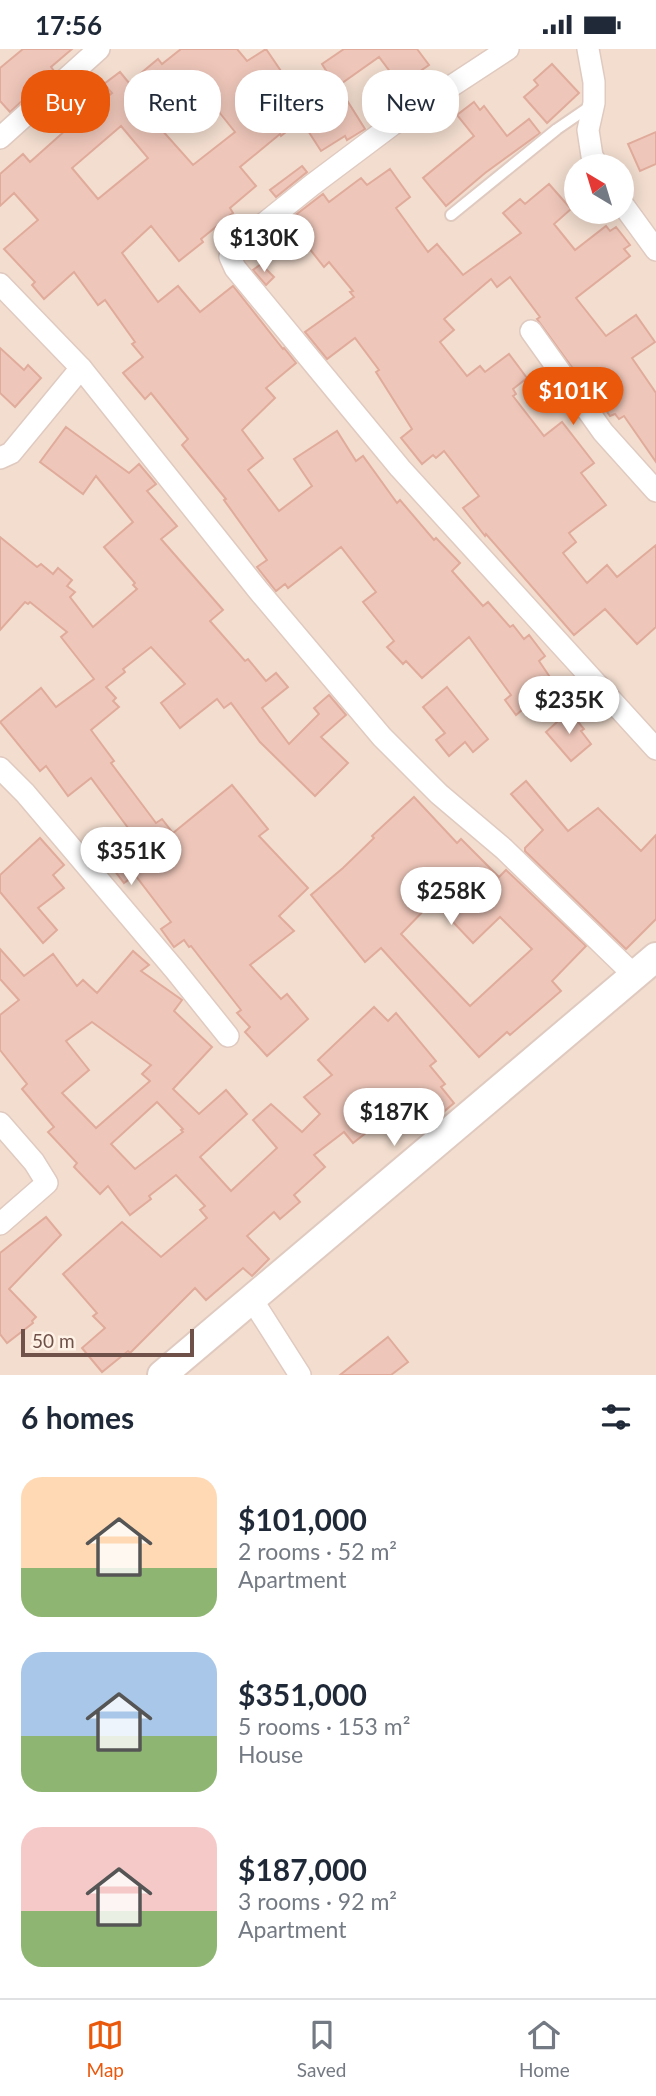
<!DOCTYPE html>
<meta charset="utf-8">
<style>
:root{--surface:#fff;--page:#f2f2f3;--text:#1f2937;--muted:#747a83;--line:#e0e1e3;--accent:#ea580c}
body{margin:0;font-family:Lato,sans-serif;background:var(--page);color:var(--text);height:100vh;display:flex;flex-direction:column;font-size:26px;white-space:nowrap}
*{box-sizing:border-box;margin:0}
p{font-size:23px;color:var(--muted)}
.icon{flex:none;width:38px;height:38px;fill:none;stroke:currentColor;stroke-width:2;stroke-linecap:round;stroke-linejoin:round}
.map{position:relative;height:1326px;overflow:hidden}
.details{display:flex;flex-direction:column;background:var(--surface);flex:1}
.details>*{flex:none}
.hud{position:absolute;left:21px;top:21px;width:614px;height:63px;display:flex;gap:14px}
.needle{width:46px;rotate:322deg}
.controls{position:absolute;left:564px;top:105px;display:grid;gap:14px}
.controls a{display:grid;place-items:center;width:70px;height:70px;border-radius:50%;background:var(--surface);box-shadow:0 4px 18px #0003;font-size:35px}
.scale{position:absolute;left:21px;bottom:18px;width:173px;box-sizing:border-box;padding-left:7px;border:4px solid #705149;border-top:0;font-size:19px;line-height:24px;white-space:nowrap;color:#705149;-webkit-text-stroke:5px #fef1e6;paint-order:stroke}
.price{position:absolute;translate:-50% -60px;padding:0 16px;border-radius:24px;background:#fff;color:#222;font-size:23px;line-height:46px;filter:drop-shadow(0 2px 4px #0008)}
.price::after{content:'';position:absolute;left:50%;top:42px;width:21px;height:16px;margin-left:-10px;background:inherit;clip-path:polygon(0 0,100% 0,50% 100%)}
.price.on{background:var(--accent);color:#fff}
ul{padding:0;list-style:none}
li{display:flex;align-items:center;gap:21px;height:175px;padding:0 21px}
li span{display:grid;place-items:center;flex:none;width:196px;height:140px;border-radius:21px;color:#555}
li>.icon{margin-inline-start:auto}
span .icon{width:84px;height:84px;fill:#fffc;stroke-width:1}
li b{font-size:30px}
h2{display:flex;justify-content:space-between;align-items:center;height:84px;padding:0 21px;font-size:30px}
.chip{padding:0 24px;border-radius:28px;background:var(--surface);box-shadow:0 4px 18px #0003;font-size:24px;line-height:63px}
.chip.on{background:var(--accent);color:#fff}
.status{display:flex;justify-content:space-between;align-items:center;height:49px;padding:0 35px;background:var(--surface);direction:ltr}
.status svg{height:19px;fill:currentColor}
.tab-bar{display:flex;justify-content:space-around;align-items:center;height:98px;border-top:2px solid var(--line);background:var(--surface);font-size:19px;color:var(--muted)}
.tab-bar a{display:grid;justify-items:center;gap:4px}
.tab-bar .on{color:var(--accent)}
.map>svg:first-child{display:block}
</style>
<div class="status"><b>17:56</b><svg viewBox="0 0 49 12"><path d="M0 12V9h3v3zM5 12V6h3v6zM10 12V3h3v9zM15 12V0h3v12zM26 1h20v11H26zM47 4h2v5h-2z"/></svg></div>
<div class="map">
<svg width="656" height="1326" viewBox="0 0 656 1326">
<rect width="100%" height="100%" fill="#fbede0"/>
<path fill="#f2ddcf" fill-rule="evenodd" d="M0,0H656V1326H0ZM576,117H621V163H576Z"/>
<g fill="#efc7ba" stroke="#e0ab9b" stroke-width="2" fill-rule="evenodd">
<polygon points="23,0 72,0 51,18 54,22 10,63 0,52 0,19"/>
<path d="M181,0H237L247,12L266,0L298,47L330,28L322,15L344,0H417L429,16L400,36L379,8L338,37L365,80L347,91L345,87L321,102L301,71L281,87L280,85L240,118L256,137L230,159L233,164L201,190L203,193L179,212L151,177L122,204L158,253L178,237L200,263L233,237L283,300L284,299L296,314L266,339L275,349L242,381L263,409L248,421L279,462L312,437L294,410L337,382L356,412L363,407L397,454L400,451L434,491L436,489L460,514L452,522L483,557L488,553L510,578L513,576L524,590L529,586L545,607L539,612L554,634L516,666L505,651L511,646L469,588L422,629L406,612L403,615L387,598L394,592L363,553L376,543L341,498L288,539L285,535L276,542L257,518L267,511L224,451L226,450L182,396L188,390L151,344L145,350L123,324L143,308L132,295L135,293L105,251L98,256L74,223L44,250L32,236L35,233L4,200L38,171L14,144L0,157V125L23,105L30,113L67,80L62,75L79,60L84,66L112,44L104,35L120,23L129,34L158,10L162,15ZM195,33L235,83L193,116L152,70ZM121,77L148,109L98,150L72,119Z"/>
<polygon points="552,15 579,44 547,74 524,48 538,36 534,31"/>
<polygon points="474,53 480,61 484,57 507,87 529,70 540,84 485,124 446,157 423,129 474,87 457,66"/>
<polygon points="656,83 656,115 640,122 628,95"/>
<polygon points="302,117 307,123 276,148 270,141"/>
<polygon points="390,120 410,148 396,159 428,203 437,195 463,226 521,184 503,164 520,150 525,155 549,135 571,160 554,175 575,201 606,177 610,182 616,178 630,196 624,200 630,207 576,249 606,287 636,266 655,293 632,309 656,344 656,413 624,367 619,370 615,365 610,367 592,341 590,343 537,270 540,268 510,228 497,238 491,230 444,270 454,281 440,293 467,327 480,317 485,323 509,305 527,329 513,340 516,345 513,347 544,387 562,373 594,414 581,424 606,456 569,484 576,493 563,504 587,534 607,516 617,528 656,496 656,578 637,595 605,560 574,586 486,485 485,487 463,459 479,447 444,402 436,409 433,406 422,415 401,389 412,380 376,323 379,321 355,289 327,310 305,283 354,248 350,243 353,242 329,213 324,218 305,194 310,189 293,168 323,145 329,153 361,129 367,136"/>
<polygon points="261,215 274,228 266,236 253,221"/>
<polygon points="0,299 24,321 28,316 41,329 15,358 0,344"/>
<polygon points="66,378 129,424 139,415 156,435 147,442 177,477 161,490 223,561 210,572 245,612 248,610 266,632 276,624 288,638 262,659 289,695 319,665 314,659 329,646 346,666 321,688 348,714 315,747 260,693 231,654 224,659 217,650 180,679 161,654 185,635 151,598 123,620 125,623 106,638 116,649 113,652 119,658 91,681 114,712 111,714 156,774 162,770 173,784 232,736 268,780 259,787 308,839 279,867 294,882 250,916 281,950 287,945 308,970 267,1007 245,983 250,978 237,964 241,961 191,897 189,898 184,891 174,898 161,880 171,873 135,826 124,834 108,813 137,791 91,729 68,747 46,717 40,722 0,673 41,639 56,658 94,630 61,588 67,583 30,553 28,555 25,553 0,581 0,488 37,518 41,515 53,525 58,519 72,531 67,537 75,543 70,548 93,578 137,540 133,536 135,534 104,498 133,473 96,427 83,445 40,413"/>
<polygon points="447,638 488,690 473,703 465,693 449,707 436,691 445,684 423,658"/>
<polygon points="569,662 584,680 581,682 591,695 571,712 546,683"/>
<polygon points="526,732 568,782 598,759 641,802 656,786 656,870 626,900 525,802 525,799 543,781 511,745"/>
<path d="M414,748L457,794L461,790L499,828L506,821L586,897L552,932L561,942L510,986L507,983L479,1008L381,899L365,913L311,846L343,819L374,789L372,787ZM433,852L473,894L500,868L532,900L470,957L401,885Z"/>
<polygon points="40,789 64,816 53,826 64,839 38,859 57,881 43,894 0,843 0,826"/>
<path d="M0,900L24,927L53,905L77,937L83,931L97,944L133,902L149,916L141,922L182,951L174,962L212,998L173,1040L199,1065L226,1041L247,1065L200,1108L231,1142L277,1099L253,1071L271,1055L302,1083L320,1065L304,1048L332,1026L318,1011L374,958L388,972L396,964L436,1012L430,1017L445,1035L441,1038L454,1054L429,1075L408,1051L353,1094L344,1083L314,1106L325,1118L294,1146L300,1153L280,1170L274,1163L247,1187L269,1210L252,1227L243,1219L206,1251L195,1239L130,1304L128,1302L102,1323L82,1299L105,1279L93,1267L97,1264L63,1225L122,1173L161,1208L207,1169L200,1161L205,1157L176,1126L149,1147L151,1150L130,1166L108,1137L100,1145L74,1118L77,1114L48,1083L54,1078L22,1040L27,1035L0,1001V966L19,951L0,930ZM92,973L151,1016L142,1025L150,1032L96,1079L62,1044L89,1021L66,992ZM157,1053L183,1080L181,1081L183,1083L135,1120L111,1095Z"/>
<polygon points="46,1168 61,1186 9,1240 36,1268 32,1272 33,1274 7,1294 0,1285 0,1204"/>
<polygon points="388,1288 408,1313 391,1326 340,1326"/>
</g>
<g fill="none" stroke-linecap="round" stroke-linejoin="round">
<g stroke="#e0cac0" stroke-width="14">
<polyline id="service" points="451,166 557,80 592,56"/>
</g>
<g stroke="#e0cac0" stroke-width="24">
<g id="minor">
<polyline points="508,0 392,76 312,136 236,197 230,208 235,219 400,419 656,700"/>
<polyline points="588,0 594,33 594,54 588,81 592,107 598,117"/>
<polyline points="0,89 99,0"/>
<polyline points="621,153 656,201"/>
<polyline points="0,235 81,319 258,541 382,688 439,745 504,800 634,926"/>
<polyline points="531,282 603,383 656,442"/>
<polyline points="0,409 11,404 81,319"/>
<polyline points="0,719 25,744 175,921 228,987"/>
<polyline points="0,1074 34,1113 47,1134 0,1175"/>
<polyline points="251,1249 300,1326"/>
</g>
</g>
<g stroke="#e0cac0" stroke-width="32">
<polyline id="tertiary" points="162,1326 656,908"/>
</g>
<use href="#service" stroke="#fff" stroke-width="10"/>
<use href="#minor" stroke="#fff" stroke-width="21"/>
<use href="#tertiary" stroke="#fff" stroke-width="28"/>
</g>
</svg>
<div class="controls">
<a><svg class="needle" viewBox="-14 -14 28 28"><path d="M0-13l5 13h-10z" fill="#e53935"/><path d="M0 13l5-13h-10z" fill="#747a83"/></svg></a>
</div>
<div class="scale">50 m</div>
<b class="price" style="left:264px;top:225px">$130K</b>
<b class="price on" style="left:573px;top:378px">$101K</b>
<b class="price" style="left:569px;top:687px">$235K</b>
<b class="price" style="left:131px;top:838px">$351K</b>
<b class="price" style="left:451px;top:878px">$258K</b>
<b class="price" style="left:394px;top:1099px">$187K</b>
<div class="hud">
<a class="chip on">Buy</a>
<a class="chip">Rent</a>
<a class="chip">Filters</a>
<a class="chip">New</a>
</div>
</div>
<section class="details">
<h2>6 homes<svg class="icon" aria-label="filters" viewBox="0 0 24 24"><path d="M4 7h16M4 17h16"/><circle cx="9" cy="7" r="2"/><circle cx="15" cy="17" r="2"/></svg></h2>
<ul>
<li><span style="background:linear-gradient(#ffd9b3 65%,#8fb573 0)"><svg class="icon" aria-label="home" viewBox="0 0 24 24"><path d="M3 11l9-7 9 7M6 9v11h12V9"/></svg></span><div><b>$101,000</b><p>2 rooms · 52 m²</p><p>Apartment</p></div></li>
<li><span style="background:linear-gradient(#a9c7e8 60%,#8fb573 0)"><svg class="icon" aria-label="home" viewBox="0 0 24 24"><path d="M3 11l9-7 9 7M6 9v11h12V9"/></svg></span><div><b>$351,000</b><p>5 rooms · 153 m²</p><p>House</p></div></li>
<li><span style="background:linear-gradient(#f6c9c9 60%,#8fb573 0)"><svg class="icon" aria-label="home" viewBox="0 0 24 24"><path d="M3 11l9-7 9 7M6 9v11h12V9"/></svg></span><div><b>$187,000</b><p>3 rooms · 92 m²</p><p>Apartment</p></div></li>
</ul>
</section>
<nav class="tab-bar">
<a class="on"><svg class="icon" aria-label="map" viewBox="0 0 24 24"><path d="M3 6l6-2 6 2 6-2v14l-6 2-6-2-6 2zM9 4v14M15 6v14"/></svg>Map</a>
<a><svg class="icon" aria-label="saved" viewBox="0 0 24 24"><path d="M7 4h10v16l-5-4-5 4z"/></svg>Saved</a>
<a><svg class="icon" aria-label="home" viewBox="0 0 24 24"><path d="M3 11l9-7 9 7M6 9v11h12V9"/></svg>Home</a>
</nav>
